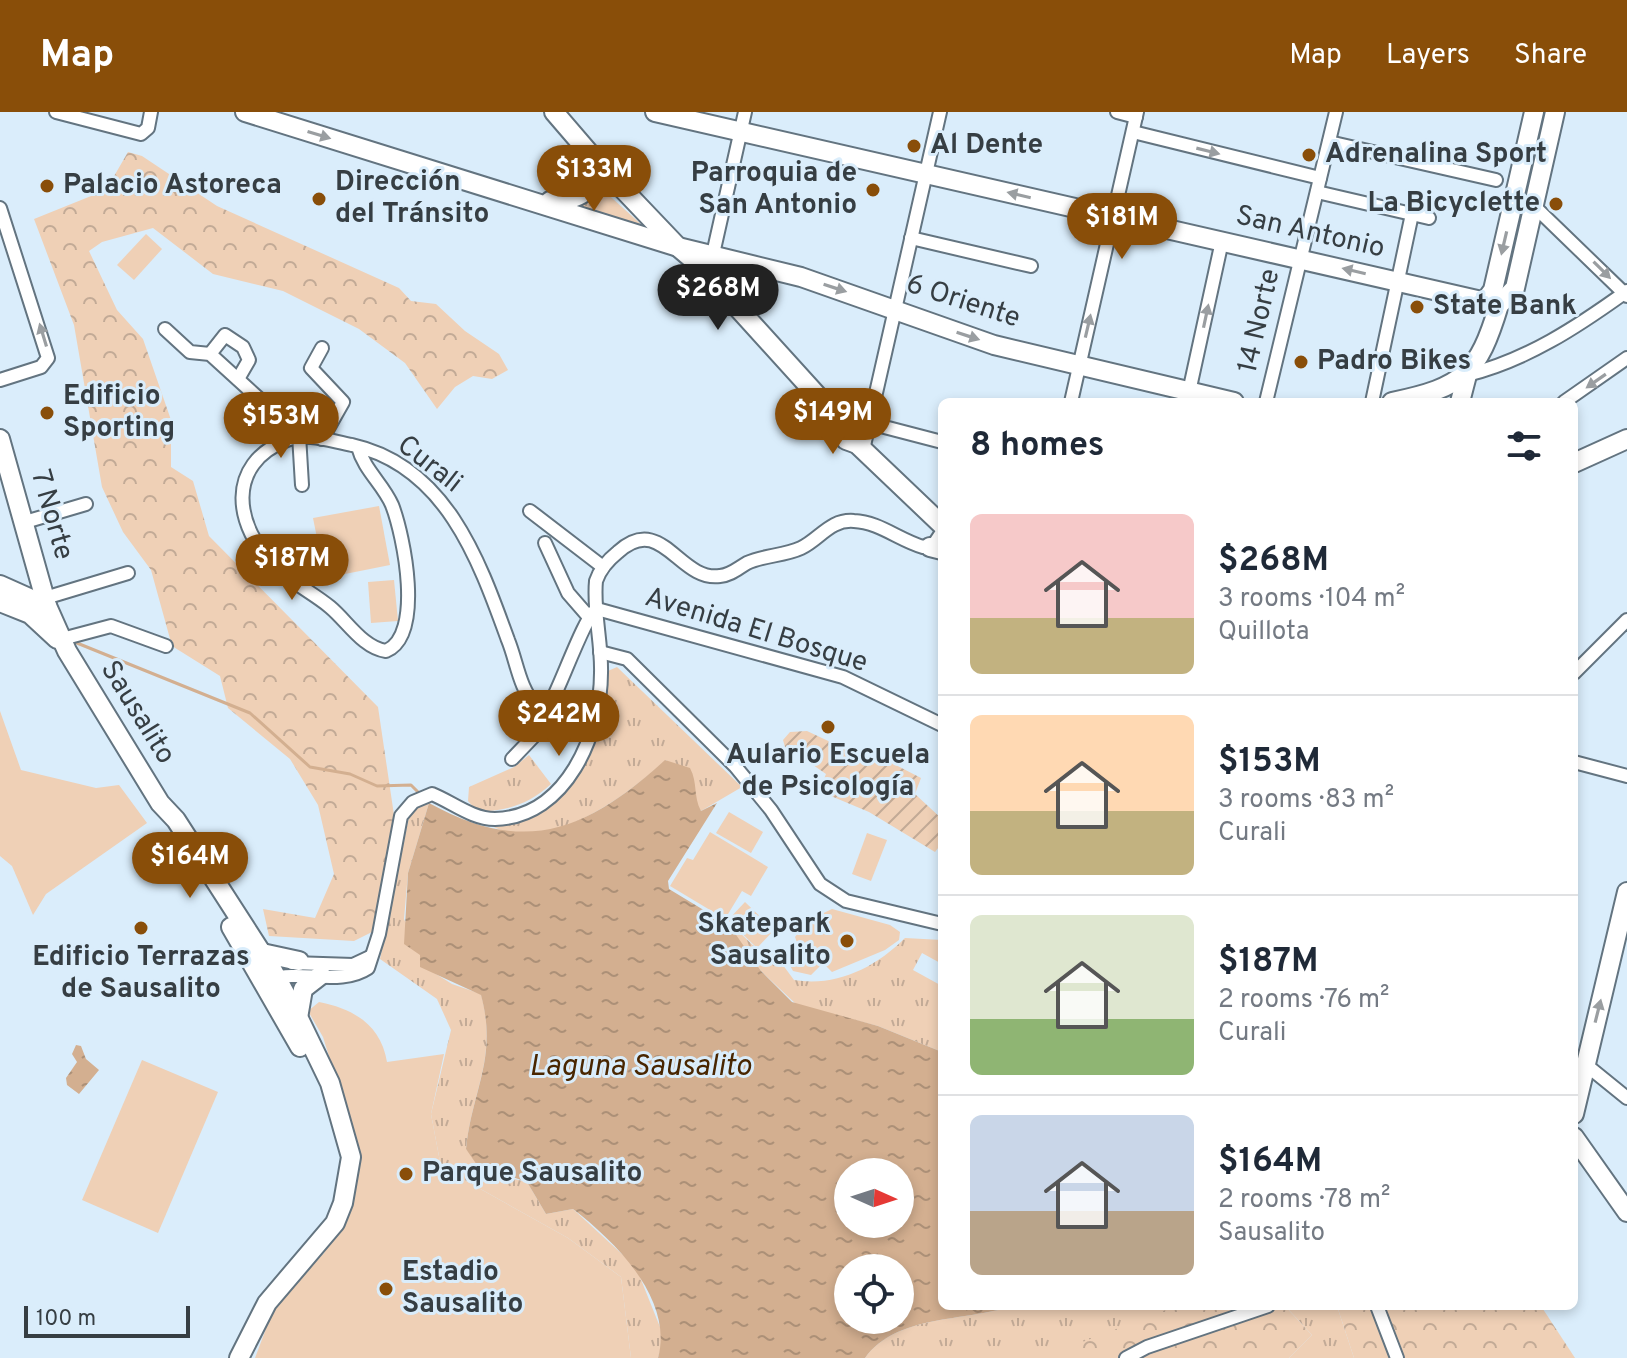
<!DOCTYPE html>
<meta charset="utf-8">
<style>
:root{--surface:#fff;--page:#f6f6f7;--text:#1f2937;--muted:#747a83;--line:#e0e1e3;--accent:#894e09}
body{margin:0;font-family:Overpass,sans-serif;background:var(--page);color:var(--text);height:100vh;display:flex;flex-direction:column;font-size:30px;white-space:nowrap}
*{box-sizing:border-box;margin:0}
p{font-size:26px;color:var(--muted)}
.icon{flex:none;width:44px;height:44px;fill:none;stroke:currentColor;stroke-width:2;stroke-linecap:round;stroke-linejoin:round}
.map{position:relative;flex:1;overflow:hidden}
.side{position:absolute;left:938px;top:286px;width:640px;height:912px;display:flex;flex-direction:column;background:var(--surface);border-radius:12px;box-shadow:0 4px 12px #0003}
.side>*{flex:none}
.needle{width:52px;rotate:93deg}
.buttons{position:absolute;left:834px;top:1046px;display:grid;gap:16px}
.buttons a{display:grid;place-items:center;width:80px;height:80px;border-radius:50%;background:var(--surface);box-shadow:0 4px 12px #0003;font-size:40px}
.scale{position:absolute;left:24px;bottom:20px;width:166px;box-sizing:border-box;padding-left:8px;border:4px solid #363e43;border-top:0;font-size:22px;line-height:28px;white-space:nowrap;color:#363e43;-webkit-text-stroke:6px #daedfb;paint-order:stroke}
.price{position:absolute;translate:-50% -68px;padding:0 18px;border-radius:28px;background:var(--accent);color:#fff;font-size:26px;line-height:52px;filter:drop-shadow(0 2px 4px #0008)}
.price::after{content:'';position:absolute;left:50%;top:48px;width:24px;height:18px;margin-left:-12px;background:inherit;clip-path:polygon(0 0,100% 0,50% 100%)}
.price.selected{background:#222;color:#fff}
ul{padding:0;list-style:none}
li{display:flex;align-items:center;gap:24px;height:200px;padding:0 32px}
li+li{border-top:2px solid var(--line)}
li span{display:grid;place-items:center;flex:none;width:224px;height:160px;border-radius:12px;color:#555}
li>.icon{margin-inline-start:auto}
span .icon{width:96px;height:96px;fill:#fffc;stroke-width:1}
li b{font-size:34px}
h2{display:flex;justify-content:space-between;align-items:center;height:96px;padding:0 32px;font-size:34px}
header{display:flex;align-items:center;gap:48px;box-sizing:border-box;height:112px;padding:0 40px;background:var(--accent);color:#fff}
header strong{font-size:38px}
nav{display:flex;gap:44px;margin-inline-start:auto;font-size:28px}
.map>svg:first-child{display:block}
</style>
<header>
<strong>Map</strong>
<nav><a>Map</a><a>Layers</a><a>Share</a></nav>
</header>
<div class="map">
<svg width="1627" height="1246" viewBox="0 0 1627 1246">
<defs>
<pattern id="grass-tufts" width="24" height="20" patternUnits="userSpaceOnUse" patternTransform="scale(2)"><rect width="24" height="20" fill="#efd0b6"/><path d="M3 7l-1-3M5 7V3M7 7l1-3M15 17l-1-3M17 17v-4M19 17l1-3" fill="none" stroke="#c2aa96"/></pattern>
<pattern id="forest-crowns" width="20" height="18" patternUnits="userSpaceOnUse" patternTransform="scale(2)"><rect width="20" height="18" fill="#efd0b6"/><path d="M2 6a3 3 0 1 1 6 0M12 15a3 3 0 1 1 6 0" fill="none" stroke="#c2aa96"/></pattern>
<pattern id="garden-furrows" width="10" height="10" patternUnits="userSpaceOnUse" patternTransform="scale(2)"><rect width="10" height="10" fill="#efd0b6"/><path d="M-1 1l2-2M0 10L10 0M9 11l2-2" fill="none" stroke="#c2aa96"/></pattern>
<pattern id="water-ripples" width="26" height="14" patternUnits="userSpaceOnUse" patternTransform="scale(2)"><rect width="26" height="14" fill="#d3af90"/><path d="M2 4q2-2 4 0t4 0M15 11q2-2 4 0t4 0" fill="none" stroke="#ac9077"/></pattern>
</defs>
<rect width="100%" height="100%" fill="#daedfb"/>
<g fill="url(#grass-tufts)">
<polygon points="602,77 643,114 584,97 582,93"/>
<path d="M617,555L742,675L701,699L666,648C626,684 547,744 492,714L524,708L556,688L588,646L604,610L608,559Z"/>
<path d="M529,643L551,672C529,692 506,700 477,699L468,689L469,675L514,655Z"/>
<path d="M429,691L408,761L404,807L428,857L452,872L481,882C498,945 472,978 466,1037L494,1062L527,1070L546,1102L573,1097L636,1155L664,1225L658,1246H631L621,1165L568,1126L441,1055L431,1002L451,918L437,887L380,847L410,700Z"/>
<path d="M738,819L759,839L774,841L794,868C836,875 875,856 905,826L942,828V852L922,841L913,858L942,874V940L878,914L797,893L761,859L734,822Z"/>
<path d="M1012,1194H1247L1109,1246H865C897,1202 964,1210 1012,1194Z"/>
<polygon points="1337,1194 1354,1246 1289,1246 1312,1223 1287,1196"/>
</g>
<g fill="url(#forest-crowns)">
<polygon points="128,40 142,44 217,94 399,176 411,189 436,192 465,219 499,242 508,258 492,267 473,264 455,275 437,297 405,251 359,217 283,179 213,162 153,116 102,130 89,139 117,198 143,227 171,308 171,355 193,369 209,424 378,595 394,703 372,820 354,829 269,824 263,797 315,806 334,762 318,693 290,647 228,596 220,564 172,534 151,458 123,420 102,375 74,213 34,107 106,78"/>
<polygon points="1176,1194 1285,1194 1312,1223 1289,1246 1070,1246 1072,1234"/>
<polygon points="1337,1194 1541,1194 1575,1246 1354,1246"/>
</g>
<polygon fill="url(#garden-furrows)" points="807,619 873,650 882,653 890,650 921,666 915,682 942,707 942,731 935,740 869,700 819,679 826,662 813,653 806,639 799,642 785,635 783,628 790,620"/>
<g fill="#efd0b6">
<polygon points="146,122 162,137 134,168 117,153"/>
<polygon points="379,394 390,453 325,466 313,406"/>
<polygon points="394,468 398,509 371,511 368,470"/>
<polygon points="0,599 21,658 96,676 119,673 147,711 46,782 33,803 12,754 0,744"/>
<polygon points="729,700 763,720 751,741 716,721"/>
<polygon points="710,720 768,755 751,784 742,779 725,807 670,774 687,746 693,748"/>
<polygon points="867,721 887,728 871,769 852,762"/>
<polygon points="745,790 774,818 757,836 728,808"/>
<polygon points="832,797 890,813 900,820 899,828 885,838 832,860 823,851 811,863 793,859 786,846 790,838 799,836 795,825 807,809"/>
<path d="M319,890C354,897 381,913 387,950L444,942L431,1002L441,1055L568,1126L621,1165L631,1246H255L276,1190L324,1141L348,1102L356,1070L358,1038L323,925L308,899Z"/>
<polygon points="142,948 218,980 158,1121 82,1088"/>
</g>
<g fill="url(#water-ripples)" fill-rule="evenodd">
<path d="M665,648L690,656C698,671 693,684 701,699L717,691L668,769L669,777L730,814L761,859L792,890L878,914L942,940V1194H1012C964,1210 897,1202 865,1246H658C674,1188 616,1130 573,1097L546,1102L527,1070L477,1053L466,1037C472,978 498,946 481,883L420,855V843L404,832L408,761L429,691C526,745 588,718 665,648ZM900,1060V1112H848V1060ZM900,1156V1208H848V1156Z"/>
<polygon points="76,933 81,934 86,947 99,958 79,982 67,973 66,966 77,950 72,942"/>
</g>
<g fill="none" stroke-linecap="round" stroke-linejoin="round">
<polyline stroke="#d3af90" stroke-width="3" points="72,529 250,601 310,655 350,662 377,674 411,673 421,683"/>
<g stroke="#637480" stroke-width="16">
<g id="street">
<polyline points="56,0 141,22 148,16 151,0"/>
<polyline points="1117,0 1136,5"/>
<polyline points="1133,20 1320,66"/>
<polyline points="1329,30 1496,68"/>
<polyline points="1317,80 1429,106"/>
<polyline points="1513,88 1534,94 1627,184"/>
<polyline points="0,96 48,246 41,255 0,268"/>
<polyline points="911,126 1031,154"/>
<polyline points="715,169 713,142 745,0"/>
<polyline points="165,217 190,240 210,242 299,323 302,373"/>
<polyline points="210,242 225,223 243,235 249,248 238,267"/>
<path d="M1467,263C1527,248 1577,215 1627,179"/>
<polyline points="1189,280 1222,129"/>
<polyline points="1071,290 1137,0"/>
<polyline points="1266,290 1336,0"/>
<polyline points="1372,290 1412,102"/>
<polyline points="1564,290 1627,246"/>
<polyline points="869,311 942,330"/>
<polyline points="322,327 343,290 311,256 322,236"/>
<path d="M358,335C364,358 383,372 392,393C404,424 424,523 386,539C363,536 347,509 330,495C313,481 292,471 276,455C234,415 225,352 287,328C307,320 330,329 352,333C446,354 479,448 508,528C517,550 519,576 536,594L551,590C561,573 586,501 597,497"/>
<polyline points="863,338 940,0"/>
<polyline points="530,399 603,455"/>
<polyline points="25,410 86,392"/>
<polyline points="545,431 568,481 588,504"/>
<polyline points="45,486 128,461"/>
<polyline points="597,497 843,565 942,613"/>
<polyline points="62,527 111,514 166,534"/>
<polyline points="600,540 627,547 735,654 771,698 820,772 846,789 942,812"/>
<polyline points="1574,561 1627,508"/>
<polyline points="512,647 534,624 541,595"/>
<polyline points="1574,650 1627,664"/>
<polyline points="292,851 353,853 370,845"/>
<path d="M271,867C302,858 341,874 368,856L379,822L401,704L413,690L432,682C452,690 472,707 495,707C567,705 601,621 601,561C602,531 593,499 596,469C600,457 608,448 618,440C662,400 679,470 720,464C731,463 738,456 747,451C764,443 784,444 801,436C820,427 830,407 854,409C879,410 899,428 923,435L934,432L942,420"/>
<polyline points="1585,952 1627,986"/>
<polyline points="1377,1194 1397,1246"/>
<polyline points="1126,1246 1147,1235 1268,1194"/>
</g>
</g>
<g stroke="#637480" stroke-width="22">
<g id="secondary">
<polyline points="245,0 678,135 801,165 994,233 1234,290"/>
<polyline points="554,0 597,50 678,135 698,152 853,323 857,332"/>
<path d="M655,0L1499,193C1478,262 1464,275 1392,290"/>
<path d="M550,89C577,89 597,80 597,50"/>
<polyline points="1485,189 1493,178 1534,0"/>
<polyline points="1499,193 1515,176 1555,0"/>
<polyline points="1460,290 1467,263"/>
<polyline points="0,327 47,494 67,539 160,691 176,708 272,857 300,909 330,971 351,1045 343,1091 335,1111 267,1191 239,1246"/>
<polyline points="846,328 857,332 942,413"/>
<polyline points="1574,351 1627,327"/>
<polyline points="930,435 942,438"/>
<polyline points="0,473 47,494"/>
<polyline points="0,490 30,502 57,527"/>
<polyline points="231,815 300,935"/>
<polyline points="262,841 299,849"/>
<polyline points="298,906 303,877 321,863"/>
<polyline points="1574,1002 1627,780"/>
<polyline points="1574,1025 1627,1100"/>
</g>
</g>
<use href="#street" stroke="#fff" stroke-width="12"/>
<use href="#secondary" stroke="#fff" stroke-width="18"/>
</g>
<defs><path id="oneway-solid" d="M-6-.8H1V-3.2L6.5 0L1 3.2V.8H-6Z" transform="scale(2)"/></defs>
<g fill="#9a9ea1">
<use href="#oneway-solid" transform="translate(319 23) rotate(17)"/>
<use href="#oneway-solid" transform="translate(1208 39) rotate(14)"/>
<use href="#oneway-solid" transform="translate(1019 83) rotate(-167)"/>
<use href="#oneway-solid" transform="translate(1504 131) rotate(103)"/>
<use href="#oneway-solid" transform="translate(1602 158) rotate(45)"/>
<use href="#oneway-solid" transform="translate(1354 159) rotate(-167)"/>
<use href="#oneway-solid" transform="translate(835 176) rotate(18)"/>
<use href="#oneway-solid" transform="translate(1206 204) rotate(-78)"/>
<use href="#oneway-solid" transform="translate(1088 214) rotate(-77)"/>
<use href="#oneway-solid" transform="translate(43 223) rotate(-107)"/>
<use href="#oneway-solid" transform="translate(968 224) rotate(18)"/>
<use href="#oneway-solid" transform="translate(1596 269) rotate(145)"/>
<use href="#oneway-solid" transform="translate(1598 899) rotate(-76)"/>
</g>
<g fill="#894e09" stroke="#daedfb" stroke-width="3">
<circle cx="914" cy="34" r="8"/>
<circle cx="1309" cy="43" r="8"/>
<circle cx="47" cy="74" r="8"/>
<circle cx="873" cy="78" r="8"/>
<circle cx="319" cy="87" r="8"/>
<circle cx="1556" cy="92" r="8"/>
<circle cx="1417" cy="195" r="8"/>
<circle cx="1301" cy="250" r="8"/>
<circle cx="47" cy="301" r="8"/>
<circle cx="828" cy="615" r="8"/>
<circle cx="141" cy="816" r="8"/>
<circle cx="847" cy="829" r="8"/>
<circle cx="406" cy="1062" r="8"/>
<circle cx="386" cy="1177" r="8"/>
</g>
<g text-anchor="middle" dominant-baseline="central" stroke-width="6" stroke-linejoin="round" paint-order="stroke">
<g font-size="28" font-weight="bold" fill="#363e43" stroke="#daedfb" text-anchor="start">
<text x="930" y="34">Al Dente</text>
<text x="1325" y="43">Adrenalina Sport</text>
<text x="857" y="62" text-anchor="end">Parroquia de<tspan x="857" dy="32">San Antonio</tspan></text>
<text x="335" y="71">Dirección<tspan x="335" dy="32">del Tránsito</tspan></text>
<text x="63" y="74">Palacio Astoreca</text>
<text x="1540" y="92" text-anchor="end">La Bicyclette</text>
<text x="1433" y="195">State Bank</text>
<text x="1317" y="250">Padro Bikes</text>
<text x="63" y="285">Edificio<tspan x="63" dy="32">Sporting</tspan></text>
<text x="828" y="644" text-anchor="middle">Aulario Escuela<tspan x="828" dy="32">de Psicología</tspan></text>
<text x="831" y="813" text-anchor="end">Skatepark<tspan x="831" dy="32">Sausalito</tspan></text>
<text x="141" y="846" text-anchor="middle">Edificio Terrazas<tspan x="141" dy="32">de Sausalito</tspan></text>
<text x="422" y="1062">Parque Sausalito</text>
<text x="402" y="1161">Estadio<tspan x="402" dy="32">Sausalito</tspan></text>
</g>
<g font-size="28" fill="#363e43" stroke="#daedfb">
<text transform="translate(1310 121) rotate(13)">San Antonio</text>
<text transform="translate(963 190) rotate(18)">6 Oriente</text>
<text transform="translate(1260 209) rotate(-77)">14 Norte</text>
<text transform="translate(429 353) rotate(38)">Curali</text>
<text transform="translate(51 403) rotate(74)">7 Norte</text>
<text transform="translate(756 519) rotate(17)">Avenida El Bosque</text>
<text transform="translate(137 601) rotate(58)">Sausalito</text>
</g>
<g font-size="30" font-style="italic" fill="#492600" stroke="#daedfb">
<text x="640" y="955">Laguna Sausalito</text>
</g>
</g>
</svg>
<div class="buttons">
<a><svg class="needle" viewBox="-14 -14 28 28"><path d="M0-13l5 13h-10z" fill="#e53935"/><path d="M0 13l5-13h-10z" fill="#747a83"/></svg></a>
<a><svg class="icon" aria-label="locate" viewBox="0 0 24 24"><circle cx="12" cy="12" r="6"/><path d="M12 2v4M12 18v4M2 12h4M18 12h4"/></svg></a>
</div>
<div class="scale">100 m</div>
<b class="price" style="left:594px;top:101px">$133M</b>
<b class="price" style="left:1122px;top:149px">$181M</b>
<b class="price selected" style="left:718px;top:220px">$268M</b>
<b class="price" style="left:833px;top:344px">$149M</b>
<b class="price" style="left:281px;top:348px">$153M</b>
<b class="price" style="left:292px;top:490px">$187M</b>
<b class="price" style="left:559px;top:646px">$242M</b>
<b class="price" style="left:190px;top:788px">$164M</b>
<section class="side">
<h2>8 homes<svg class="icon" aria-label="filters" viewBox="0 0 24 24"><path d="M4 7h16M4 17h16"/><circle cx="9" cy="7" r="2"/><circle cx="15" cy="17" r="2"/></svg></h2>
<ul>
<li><span style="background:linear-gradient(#f6c9c9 65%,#c2b280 0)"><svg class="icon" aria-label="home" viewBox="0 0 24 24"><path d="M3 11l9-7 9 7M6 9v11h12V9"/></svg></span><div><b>$268M</b><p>3 rooms · 104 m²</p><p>Quillota</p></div></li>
<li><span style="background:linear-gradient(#ffd9b3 60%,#c2b280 0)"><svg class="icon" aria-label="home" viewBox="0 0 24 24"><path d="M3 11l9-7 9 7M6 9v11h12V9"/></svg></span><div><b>$153M</b><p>3 rooms · 83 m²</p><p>Curali</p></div></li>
<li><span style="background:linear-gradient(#dfe7d0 65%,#8fb573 0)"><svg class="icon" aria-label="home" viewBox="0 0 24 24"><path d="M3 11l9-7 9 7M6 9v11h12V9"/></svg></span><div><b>$187M</b><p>2 rooms · 76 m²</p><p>Curali</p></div></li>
<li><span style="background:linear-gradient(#c9d6e8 60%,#b9a48a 0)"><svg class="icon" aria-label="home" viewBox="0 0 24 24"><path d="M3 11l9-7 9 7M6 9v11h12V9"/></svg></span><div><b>$164M</b><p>2 rooms · 78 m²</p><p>Sausalito</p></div></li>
</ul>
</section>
</div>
